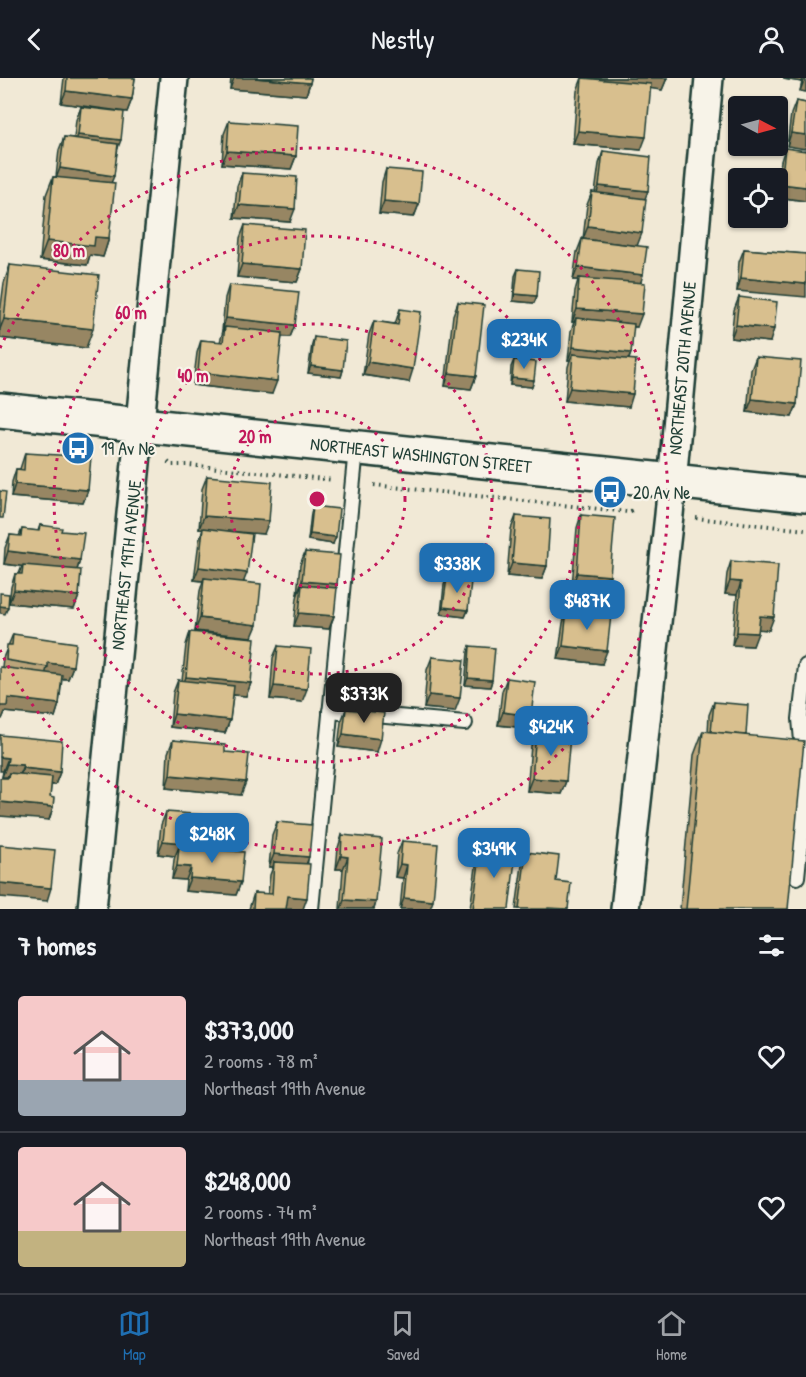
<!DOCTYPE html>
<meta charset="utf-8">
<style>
:root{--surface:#171b24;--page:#20242c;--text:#f1f3f6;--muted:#9ea1a6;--line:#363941;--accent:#1f6fb2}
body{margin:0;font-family:"Patrick Hand",sans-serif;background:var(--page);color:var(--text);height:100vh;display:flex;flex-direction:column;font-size:22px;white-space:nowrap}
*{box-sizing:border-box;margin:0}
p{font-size:20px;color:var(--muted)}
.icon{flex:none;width:33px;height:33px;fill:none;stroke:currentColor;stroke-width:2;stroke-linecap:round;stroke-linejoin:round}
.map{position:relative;height:831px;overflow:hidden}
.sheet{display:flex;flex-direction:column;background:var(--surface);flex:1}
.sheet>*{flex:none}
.needle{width:39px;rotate:96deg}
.controls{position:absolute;left:728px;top:18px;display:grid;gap:12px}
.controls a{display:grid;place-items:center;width:60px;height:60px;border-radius:6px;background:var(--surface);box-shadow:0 2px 4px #0004;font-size:30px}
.price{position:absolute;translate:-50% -51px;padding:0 14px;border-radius:12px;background:var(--accent);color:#fff;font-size:20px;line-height:39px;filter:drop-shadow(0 2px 3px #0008)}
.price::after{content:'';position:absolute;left:50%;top:36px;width:18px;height:14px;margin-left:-9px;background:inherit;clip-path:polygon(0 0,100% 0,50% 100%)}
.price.current{background:#222;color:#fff}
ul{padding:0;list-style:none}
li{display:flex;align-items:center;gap:18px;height:150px;padding:0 18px}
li+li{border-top:2px solid var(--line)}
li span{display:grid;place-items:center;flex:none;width:168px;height:120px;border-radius:6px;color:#555}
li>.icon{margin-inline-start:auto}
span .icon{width:72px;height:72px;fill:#fffc;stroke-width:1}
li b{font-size:26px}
h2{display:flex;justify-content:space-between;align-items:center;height:72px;padding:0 18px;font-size:26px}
header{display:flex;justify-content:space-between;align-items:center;height:78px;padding:0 18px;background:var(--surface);font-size:27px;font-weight:600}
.tabs{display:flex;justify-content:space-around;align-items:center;height:84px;border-top:2px solid var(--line);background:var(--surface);font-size:16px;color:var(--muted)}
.tabs a{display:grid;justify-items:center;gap:3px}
.tabs .current{color:var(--accent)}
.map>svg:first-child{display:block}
</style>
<header><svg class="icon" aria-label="back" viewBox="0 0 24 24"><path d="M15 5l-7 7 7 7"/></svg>Nestly<svg class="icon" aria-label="person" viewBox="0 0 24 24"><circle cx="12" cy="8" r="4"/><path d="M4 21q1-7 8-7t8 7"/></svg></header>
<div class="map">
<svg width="806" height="831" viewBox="0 0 806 831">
<rect width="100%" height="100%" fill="#f1e9d6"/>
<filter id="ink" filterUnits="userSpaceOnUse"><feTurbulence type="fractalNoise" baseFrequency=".0167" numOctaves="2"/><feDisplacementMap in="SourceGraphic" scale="12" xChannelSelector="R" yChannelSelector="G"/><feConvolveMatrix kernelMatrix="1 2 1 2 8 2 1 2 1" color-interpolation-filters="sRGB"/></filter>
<g filter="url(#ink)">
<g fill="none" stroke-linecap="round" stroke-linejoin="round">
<g stroke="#1f3d34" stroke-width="18">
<g id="service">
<polyline points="330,633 465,645"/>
<polyline points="797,799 803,740 804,685 800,641 806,588"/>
<polyline points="311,831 356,371"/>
</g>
</g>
<g stroke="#1f3d34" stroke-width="32">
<g id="minor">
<polyline points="92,831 174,0"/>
<polyline points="625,831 669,437 709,0"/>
</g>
</g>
<g stroke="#1f3d34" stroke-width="38">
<polyline id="tertiary" points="0,332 806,417"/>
</g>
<g stroke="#1f3d34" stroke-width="4" stroke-dasharray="1.5 4.5" stroke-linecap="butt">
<polyline points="168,384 171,387 189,387 334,402"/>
<polyline points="374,407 628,434 633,432"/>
<polyline points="696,440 806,452"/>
</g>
<use href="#service" stroke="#f7f3e8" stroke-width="14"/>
<use href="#minor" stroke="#f7f3e8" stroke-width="27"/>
<use href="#tertiary" stroke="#f7f3e8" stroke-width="33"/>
</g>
<g fill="#baa47a" stroke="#1f3d34" stroke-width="1.5">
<polygon points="64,0 135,0 132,21 127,34 61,25"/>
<polygon points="231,0 311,0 310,5 306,17 230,11"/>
<polygon points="582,0 667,0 662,12 650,10 641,72 573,66 577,13"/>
<polygon points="784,0 806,0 800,13 802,4 784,1"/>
<polygon points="796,23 806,25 787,68 791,36"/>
<polygon points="81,29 118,70 111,105 109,160 103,179 90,177 87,187 40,182 46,117 53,99 56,99 59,72 64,59 74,60 76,42"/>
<polygon points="229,43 296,78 291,91 222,86 224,56"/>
<polygon points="785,70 806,123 777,119 777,111 781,83"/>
<polygon points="603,73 645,121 637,168 641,205 637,249 633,249 631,275 629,281 629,329 565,323 568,289 570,282 568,282 571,253 574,244 572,244 575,213 578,202 573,202 577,174 582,161 583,161 587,127 592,114 595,115 599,86"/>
<polygon points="386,91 419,126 414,139 379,136 382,104"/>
<polygon points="242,95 290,144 234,140 237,108"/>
<polygon points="245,147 302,191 297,204 237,199 240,160"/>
<polygon points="744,171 806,176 737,213 739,184"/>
<polygon points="10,187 86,270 0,260 0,235 4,205"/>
<polygon points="518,191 537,218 534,225 513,223 515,198"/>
<polygon points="229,207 295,247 290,259 282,259 272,316 193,307 197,275 201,262 220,264 223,253 222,253 225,220"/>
<polygon points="739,219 770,264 731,260 734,232"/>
<polygon points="458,224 476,298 471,311 445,308 453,237"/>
<polygon points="400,231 409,304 363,297 369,256 374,243 395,246"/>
<polygon points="314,259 343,292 341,299 308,295 312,266"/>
<polygon points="756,279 797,326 792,339 747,334 751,292"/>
<polygon points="514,282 534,302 532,309 510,307 511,289"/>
<polygon points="25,375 88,412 83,425 11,419 12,404 16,391 20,391"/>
<polygon points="207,398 264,456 231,453 244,504 252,559 195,553 200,513 203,503 194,502 199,463 203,451 199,451 202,411"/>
<polygon points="313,428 333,466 308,462 311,435"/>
<polygon points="581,437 610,498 605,511 572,508 577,450"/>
<polygon points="516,438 547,488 542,501 507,498 511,451"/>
<polygon points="40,447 61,453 80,482 77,492 79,518 74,531 9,525 11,509 15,496 19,496 22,488 4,486 5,470 10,457 19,458 22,451 38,453"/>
<polygon points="305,474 336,510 334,538 329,551 294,548 297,520 298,516 297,516 300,487"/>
<polygon points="731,483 769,552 758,551 753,568 732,567 737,517 725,516 727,496"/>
<polygon points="447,500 468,532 465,539 441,536 444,507"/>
<polygon points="567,532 602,586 558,581 563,545"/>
<polygon points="190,554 251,605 246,618 233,617 230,642 225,655 170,649 173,615 178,602 182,603 186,567"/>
<polygon points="13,556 73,588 68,601 62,601 59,626 55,639 5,634 2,641 2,589 3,580"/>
<polygon points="278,568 302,624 270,621 273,580"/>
<polygon points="470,568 492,602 490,609 465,607 468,574"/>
<polygon points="432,579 455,633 424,630 427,592"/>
<polygon points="507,600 526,650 498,647 502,613"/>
<polygon points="714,624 746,657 788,831 680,831 694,677 703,653 708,654 709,637"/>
<polygon points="346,631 377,674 338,669 341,644"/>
<polygon points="536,655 566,703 561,716 527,713 531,668"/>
<polygon points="0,657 60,694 55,707 51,707 50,719 53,729 49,742 7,700 7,699 2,699 3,693"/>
<polygon points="173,662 225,674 241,717 166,710 168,675"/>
<polygon points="166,734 230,773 241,804 236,817 185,813 186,802 172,801 174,782 175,778 158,776 161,747"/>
<polygon points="277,744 306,786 303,831 249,831 254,815 268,816 270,797 273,789 269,789 272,757"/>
<polygon points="342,757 376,824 374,831 340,831 343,791 336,791 338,770"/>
<polygon points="402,763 430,831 400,831 403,800 395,799 397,776"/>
<polygon points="481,769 509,831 470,831 477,782"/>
<polygon points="526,774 556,803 568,831 516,831 522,787"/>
</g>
<g fill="#978663" stroke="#1f3d34" stroke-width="1.5">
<polygon points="234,0 255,0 310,5 306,17 230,11"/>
<polygon points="589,0 667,0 662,12 588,2"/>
<polygon points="784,0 803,0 802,4 784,1"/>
<polygon points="805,0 806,0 806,14 800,13"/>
<polygon points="66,13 132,21 127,34 61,25"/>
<polygon points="578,53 646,59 641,72 573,66"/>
<polygon points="791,55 806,57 806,71 787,68"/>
<polygon points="78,57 121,62 116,75 73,70"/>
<polygon points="227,73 296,78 291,91 222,86"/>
<polygon points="60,90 114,98 109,110 55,103"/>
<polygon points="781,106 806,109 806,123 777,119 777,116"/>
<polygon points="599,108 648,113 643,126 595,121"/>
<polygon points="384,123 419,126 414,139 379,136"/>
<polygon points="239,127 295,131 290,144 234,140"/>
<polygon points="588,148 642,155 637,168 583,161"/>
<polygon points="95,159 109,160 103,179 90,177 87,187 40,182 47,163"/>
<polygon points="242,186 302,191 297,204 237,199"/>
<polygon points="578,189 643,197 639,210 579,200 578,202 573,202"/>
<polygon points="741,200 806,206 806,219 737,213"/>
<polygon points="515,216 537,218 534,225 513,223"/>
<polygon points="577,231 642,236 637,249 575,244 576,240 574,244 572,244"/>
<polygon points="226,240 295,247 290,259 224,253 225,249 223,253 222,253"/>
<polygon points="4,241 93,251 86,270 0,260 0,251"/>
<polygon points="736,247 774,251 770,264 731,260"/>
<polygon points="573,269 631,275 626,288 573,276 570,282 568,282"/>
<polygon points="368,284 413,291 409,304 363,297"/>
<polygon points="311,288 343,292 341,299 308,295"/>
<polygon points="198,294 277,303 272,316 193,307"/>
<polygon points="449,295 476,298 471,311 445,308"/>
<polygon points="512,300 534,302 532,309 510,307"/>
<polygon points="570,310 633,316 629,329 565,323"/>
<polygon points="752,321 797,326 792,339 747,334"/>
<polygon points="15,406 88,412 83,425 11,419"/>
<polygon points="204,438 269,443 264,456 199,451"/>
<polygon points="310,456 336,459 333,466 308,462"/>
<polygon points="8,473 80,482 76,495 4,486"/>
<polygon points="512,485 547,488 542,501 507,498"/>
<polygon points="199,489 247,495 242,508 204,500 203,503 194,502"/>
<polygon points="577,495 610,498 605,511 572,508"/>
<polygon points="302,503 337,506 332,519 302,507 298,516 297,516"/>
<polygon points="730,503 741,504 737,517 725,516"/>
<polygon points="14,512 79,518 74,531 9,525"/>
<polygon points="0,528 8,529 5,536 0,535"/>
<polygon points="443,529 468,532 465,539 441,536"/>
<polygon points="299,535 334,538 329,551 294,548"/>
<polygon points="760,538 774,539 769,552 755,551"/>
<polygon points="200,540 257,547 252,559 195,553"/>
<polygon points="737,554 758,555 753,568 732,567"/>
<polygon points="563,568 607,573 602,586 558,581"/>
<polygon points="48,585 73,588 68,601 45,598"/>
<polygon points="186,599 251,605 246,618 181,612"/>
<polygon points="468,600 492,602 490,609 465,607"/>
<polygon points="274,608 307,611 302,624 270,621"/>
<polygon points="429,617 460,620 455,633 424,630"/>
<polygon points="8,620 59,626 55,639 5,634 2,641 0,641 0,628"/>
<polygon points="503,634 531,638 526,650 498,647"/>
<polygon points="174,636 230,642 225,655 170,649"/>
<polygon points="343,656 381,661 377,674 338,669"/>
<polygon points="0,679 8,680 3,693 0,693"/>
<polygon points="7,686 23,687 18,700 9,695 7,699 2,699"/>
<polygon points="23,690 60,694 55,707 18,703"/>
<polygon points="170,697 246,704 241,717 166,710"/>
<polygon points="532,700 566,703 561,716 527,713"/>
<polygon points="0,724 53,729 49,742 0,738"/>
<polygon points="163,763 231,769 227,782 179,769 175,778 158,776"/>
<polygon points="274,776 309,779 304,792 274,784 273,789 269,789"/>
<polygon points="341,778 348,779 343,791 336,791"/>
<polygon points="400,786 407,787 403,800 395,799"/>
<polygon points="177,788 191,789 186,802 172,801"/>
<polygon points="190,800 241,804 236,817 185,813"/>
<polygon points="0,805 51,810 47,823 0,819"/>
<polygon points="288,818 307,820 303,831 283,831"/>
<polygon points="404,820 433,823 430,831 400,831"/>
<polygon points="344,822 376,824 374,831 341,831"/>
</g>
<g fill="#d8bf8e" stroke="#1f3d34" stroke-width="1.5">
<polygon points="67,0 135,0 132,21 66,13"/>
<polygon points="255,0 311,0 310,5"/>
<polygon points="582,0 651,6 646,59 578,53"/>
<polygon points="796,23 806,25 806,57 791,55"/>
<polygon points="81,29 124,34 121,62 78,57"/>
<polygon points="229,43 298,48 296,78 227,73"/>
<polygon points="64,59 118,66 114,98 60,90"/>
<polygon points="785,70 806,73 806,109 781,106"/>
<polygon points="603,73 651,79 648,113 599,108"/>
<polygon points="386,91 422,94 419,126 384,123"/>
<polygon points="242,95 297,99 295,131 239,127"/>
<polygon points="53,99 115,105 109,160 95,159 94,168 47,163"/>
<polygon points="592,114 646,121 642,155 588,148"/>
<polygon points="245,147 305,152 302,191 242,186"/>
<polygon points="582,161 647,169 643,197 578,189"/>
<polygon points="744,171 806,176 806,206 741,200"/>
<polygon points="10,187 99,197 93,251 4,241"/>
<polygon points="518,191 539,193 537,218 515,216"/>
<polygon points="579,200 645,205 642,236 577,231"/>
<polygon points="229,207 299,214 295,247 226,240"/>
<polygon points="739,219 777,224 774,251 736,247"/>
<polygon points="458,224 484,227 476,298 449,295"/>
<polygon points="400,231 421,234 413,291 368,284 374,243 398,247"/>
<polygon points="576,240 634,246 631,275 573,269"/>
<polygon points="225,249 282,255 277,303 198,294 201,262 223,264"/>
<polygon points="314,259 346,263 343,292 311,288"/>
<polygon points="573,276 636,282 633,316 570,310"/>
<polygon points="756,279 801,283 797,326 752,321"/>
<polygon points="514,282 536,284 534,302 512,300"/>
<polygon points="25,375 91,379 88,412 15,406 16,391 24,392"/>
<polygon points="207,398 272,404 269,443 204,438"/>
<polygon points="0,413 6,414 3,440 0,440"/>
<polygon points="313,428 339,431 336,459 310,456"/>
<polygon points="581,437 615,440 610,498 577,495"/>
<polygon points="516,438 550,441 547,488 512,485"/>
<polygon points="40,447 62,450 61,453 84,455 80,482 8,473 10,457 21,458 22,451 39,453"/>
<polygon points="203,450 252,456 247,495 199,489"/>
<polygon points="305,474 340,477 337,506 302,503"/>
<polygon points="731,483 778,487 774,539 760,538 758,555 737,554 741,504 730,503"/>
<polygon points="23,487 81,492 79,518 14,512 15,496 22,496"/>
<polygon points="204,500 261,506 257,547 200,540"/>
<polygon points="447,500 471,503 468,532 443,529"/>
<polygon points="302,507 337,510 334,538 299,535"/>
<polygon points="0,515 9,516 8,529 0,528"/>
<polygon points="567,532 611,537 607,573 563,568"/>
<polygon points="190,554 255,560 251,605 186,599"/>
<polygon points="13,556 76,565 73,588 48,585 48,589 6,582 7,567 12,567"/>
<polygon points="278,568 311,571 307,611 274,608"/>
<polygon points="470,568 495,570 492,602 468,600"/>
<polygon points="432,579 464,582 460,620 429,617"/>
<polygon points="0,589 62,597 59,626 8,620 7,628 0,628"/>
<polygon points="507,600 535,604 531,638 503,634"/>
<polygon points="178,602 234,608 230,642 174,636"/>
<polygon points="714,624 748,627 746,657 711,654"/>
<polygon points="346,631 384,635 381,661 343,656"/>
<polygon points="703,653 804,663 788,831 686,831"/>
<polygon points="536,655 570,658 566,703 532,700"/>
<polygon points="0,657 62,663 60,694 23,690 23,687 7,686 8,680 0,679"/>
<polygon points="173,662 225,667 225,674 249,676 246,704 170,697"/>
<polygon points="9,695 52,699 50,719 54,720 53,729 0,724 0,700 8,700"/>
<polygon points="166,734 234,739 231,769 163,763"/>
<polygon points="277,744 312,747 309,779 274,776"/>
<polygon points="342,757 382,761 376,824 344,822 348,779 341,778"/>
<polygon points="402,763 438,766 433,823 404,820 407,787 400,786"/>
<polygon points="0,767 55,772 51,810 0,805"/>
<polygon points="179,769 244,774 241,804 190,800 191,789 177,788"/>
<polygon points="481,769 516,774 509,831 473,831"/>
<polygon points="526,774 559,778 556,803 571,805 568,831 548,830 548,831 519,831"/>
<polygon points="274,784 310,786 307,820 288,818 286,831 253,831 254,815 272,816"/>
</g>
</g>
<g fill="none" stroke="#c2185b" stroke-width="3" stroke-dasharray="3 6">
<circle cx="317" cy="421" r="88"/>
<circle cx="317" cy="421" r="175"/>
<circle cx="317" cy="421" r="263"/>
<path d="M0 270A351 351 0 1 1 0 572"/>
</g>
<defs>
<g id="bus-disc" transform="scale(1.725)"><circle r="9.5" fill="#1f6fb2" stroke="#f7f3e8"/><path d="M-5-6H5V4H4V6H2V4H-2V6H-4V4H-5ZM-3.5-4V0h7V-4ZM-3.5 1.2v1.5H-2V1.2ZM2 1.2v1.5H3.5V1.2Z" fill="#fff"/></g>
</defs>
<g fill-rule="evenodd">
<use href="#bus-disc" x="78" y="370"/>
<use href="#bus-disc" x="610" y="414"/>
</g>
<g text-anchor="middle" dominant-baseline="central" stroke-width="4.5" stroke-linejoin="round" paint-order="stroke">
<g font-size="18" fill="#1f3d34" stroke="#f7f3e8">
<text transform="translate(682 290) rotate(-85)">NORTHEAST 20TH AVENUE</text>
<text transform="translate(421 377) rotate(6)">NORTHEAST WASHINGTON STREET</text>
<text transform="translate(126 487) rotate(-84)">NORTHEAST 19TH AVENUE</text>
</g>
<g font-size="18" fill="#1f3d34" stroke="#f7f3e8" text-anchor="start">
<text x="101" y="370">19 Av Ne</text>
<text x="633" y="414">20 Av Ne</text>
</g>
</g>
<circle cx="317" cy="421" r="9" fill="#c2185b" stroke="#f7f3e8" stroke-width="3"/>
<g font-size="18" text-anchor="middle" font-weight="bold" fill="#c2185b" stroke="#f7f3e8" stroke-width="4.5" stroke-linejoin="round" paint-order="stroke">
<text x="69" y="179">80 m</text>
<text x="131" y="241">60 m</text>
<text x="193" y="304">40 m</text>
<text x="255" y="365">20 m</text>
</g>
</svg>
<div class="controls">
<a><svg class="needle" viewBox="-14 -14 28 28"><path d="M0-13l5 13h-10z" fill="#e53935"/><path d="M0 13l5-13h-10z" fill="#9ea1a6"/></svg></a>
<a><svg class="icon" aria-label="locate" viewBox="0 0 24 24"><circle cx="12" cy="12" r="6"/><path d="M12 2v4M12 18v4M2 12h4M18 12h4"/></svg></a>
</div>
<b class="price" style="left:524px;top:292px">$234K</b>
<b class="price" style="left:457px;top:516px">$338K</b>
<b class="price" style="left:587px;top:553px">$487K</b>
<b class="price current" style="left:364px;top:646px">$373K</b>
<b class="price" style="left:551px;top:679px">$424K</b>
<b class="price" style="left:212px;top:786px">$248K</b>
<b class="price" style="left:494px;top:801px">$349K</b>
</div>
<section class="sheet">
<h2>7 homes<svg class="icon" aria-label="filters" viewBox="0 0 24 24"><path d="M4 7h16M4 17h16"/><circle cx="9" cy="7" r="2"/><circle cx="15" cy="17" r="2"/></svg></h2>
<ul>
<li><span style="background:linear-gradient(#f6c9c9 70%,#9aa5b1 0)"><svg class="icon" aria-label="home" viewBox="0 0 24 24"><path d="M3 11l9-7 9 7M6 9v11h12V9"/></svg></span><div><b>$373,000</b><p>2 rooms · 78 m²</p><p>Northeast 19th Avenue</p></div><svg class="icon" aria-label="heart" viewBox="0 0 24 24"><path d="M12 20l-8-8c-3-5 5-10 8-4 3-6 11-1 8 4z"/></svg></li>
<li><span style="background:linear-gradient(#f6c9c9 70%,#c2b280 0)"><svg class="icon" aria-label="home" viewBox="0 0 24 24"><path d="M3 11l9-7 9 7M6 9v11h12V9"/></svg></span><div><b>$248,000</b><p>2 rooms · 74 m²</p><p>Northeast 19th Avenue</p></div><svg class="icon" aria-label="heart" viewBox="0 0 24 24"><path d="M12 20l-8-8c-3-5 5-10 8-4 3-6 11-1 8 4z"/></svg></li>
</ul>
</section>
<nav class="tabs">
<a class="current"><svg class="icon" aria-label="map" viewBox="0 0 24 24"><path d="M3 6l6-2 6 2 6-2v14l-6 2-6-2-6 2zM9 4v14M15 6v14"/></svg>Map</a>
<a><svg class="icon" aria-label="saved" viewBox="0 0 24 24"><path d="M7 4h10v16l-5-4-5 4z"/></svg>Saved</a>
<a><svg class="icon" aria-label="home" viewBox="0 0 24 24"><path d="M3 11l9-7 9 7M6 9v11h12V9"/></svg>Home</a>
</nav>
